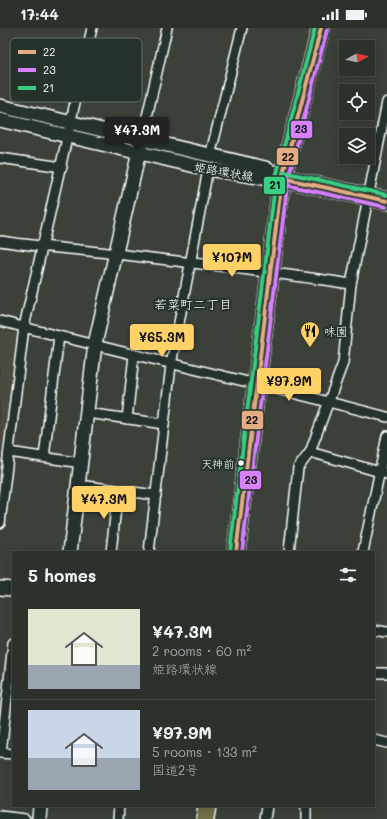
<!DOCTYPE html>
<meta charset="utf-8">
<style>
:root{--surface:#2c312b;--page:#383d37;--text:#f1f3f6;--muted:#a6a9a9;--line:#484c47;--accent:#ffd166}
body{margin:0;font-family:Mali,"Klee One",sans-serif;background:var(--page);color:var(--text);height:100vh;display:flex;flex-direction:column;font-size:15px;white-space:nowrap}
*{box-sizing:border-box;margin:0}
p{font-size:13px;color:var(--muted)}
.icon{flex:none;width:22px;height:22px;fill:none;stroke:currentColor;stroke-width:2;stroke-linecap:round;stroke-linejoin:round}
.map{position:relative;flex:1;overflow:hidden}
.panel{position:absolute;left:12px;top:523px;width:363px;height:256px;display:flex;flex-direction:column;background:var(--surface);border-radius:0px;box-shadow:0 2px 10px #0003,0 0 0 1px var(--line)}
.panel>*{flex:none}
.needle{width:26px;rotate:82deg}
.buttons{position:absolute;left:339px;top:12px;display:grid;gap:8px}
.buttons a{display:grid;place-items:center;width:36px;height:36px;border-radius:0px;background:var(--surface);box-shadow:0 2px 10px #0003,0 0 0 1px var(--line);font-size:20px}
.price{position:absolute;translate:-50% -34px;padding:0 9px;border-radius:4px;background:var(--accent);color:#111;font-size:13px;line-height:26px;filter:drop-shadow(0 1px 2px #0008)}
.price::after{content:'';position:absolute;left:50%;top:24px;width:12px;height:9px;margin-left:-6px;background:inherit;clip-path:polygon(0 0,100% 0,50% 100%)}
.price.on{background:#222;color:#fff}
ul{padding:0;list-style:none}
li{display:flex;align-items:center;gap:12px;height:100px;padding:0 16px}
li+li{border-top:1px solid var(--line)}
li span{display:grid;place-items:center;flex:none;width:112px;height:80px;border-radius:0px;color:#555}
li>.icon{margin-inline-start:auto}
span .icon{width:48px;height:48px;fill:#fffc;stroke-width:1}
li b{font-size:17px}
h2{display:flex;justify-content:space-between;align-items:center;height:48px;padding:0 16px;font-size:17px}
.status{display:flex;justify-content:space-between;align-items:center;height:28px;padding:0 20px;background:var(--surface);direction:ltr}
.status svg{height:11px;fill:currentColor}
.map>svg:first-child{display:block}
</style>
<div class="status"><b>17:44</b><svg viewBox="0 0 49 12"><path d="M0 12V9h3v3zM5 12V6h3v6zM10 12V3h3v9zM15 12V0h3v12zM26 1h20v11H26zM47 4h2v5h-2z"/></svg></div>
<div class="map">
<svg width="387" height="791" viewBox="0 0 387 791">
<rect width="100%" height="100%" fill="#3b4139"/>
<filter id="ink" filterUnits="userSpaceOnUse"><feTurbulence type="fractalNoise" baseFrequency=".025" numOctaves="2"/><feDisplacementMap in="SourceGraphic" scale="8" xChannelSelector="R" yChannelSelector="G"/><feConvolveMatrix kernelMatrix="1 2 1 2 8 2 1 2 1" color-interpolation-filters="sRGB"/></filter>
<g filter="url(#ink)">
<polygon fill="#4a4b41" points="0,301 18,307 0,465"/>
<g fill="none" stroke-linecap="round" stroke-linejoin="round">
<g stroke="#fff" stroke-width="12">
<g id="street">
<polyline points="142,111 167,0"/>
<polyline points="210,128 242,0"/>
<polyline points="0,130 62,139"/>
<path d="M0,213C39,219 78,221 117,226C195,235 274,244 351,256"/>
<path d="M0,293C129,327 259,355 387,389"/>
<polyline points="87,385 164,396"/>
<polyline points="127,391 134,327"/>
<polyline points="9,424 81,435"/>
<polyline points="310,424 387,446"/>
<polyline points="44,429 59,308"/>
<polyline points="78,457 156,467"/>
<polyline points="0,495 24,299 92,0"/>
<polyline points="111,524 118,462"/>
<polyline points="149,524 171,337 208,141"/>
<polyline points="289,524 298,440 310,424 343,335 351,256 387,74"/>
<polyline points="363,524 387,408"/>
<polyline points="374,602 387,604"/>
<polyline points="374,645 387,645"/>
<polyline points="374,712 387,715"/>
<polyline points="0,725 13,726"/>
<polyline points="1,725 13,615"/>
<polyline points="306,778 306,791"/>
<polyline points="0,788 25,791"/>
<polyline points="118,791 119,778"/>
<polyline points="265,791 267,778"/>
</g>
</g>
<g stroke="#fff" stroke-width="16">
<g id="secondary">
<polyline points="0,78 265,140 282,150"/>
<polyline points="0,92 208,141 264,150 280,150"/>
<polyline points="70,524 95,316 142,111"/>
<polyline points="0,560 13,561"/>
<polyline points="39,791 40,778"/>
</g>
</g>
<g stroke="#fff" stroke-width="20">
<g id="highway">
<polyline points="282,150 387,173"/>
<polyline points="236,524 282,150 321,0"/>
<polyline points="205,791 207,778"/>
</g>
</g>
<use href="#street" stroke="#26332d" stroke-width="9"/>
<use href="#secondary" stroke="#26332d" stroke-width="13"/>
<use href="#highway" stroke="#71704a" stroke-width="17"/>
<g stroke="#26332d" stroke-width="7">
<g id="bus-1">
<polyline points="282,150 387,173"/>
<polyline points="236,524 282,150 321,0"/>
</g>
</g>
<g stroke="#26332d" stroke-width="7">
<g id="bus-2">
<polyline points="281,156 386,179"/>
<polyline points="242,524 288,151 327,2"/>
</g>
</g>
<g stroke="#26332d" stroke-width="7">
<g id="bus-3">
<polyline points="283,144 387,167"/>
<polyline points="230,523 276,149 315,0"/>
</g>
</g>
<use href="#bus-1" stroke="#e5ac83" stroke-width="4"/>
<use href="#bus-2" stroke="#d880ff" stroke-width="4"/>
<use href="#bus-3" stroke="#3ace82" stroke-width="4"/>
</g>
</g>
<defs>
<g id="restaurant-pin" transform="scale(1)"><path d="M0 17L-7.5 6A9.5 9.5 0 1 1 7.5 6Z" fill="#ffd166" stroke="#26332d"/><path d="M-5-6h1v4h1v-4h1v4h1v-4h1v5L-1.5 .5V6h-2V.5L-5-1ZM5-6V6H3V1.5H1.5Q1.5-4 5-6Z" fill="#111"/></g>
</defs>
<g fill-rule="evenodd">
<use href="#restaurant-pin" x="310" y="303"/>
</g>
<circle fill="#fff" stroke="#26332d" stroke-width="1.5" cx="241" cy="435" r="3.5"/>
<g text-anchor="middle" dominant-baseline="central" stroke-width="4" stroke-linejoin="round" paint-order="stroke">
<g font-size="11" fill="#fff" stroke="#26332d" text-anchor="end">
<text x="234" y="435">天神前</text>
</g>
<g font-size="12" fill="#fff" stroke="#26332d">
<text transform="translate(224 143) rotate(10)">姫路環状線</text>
</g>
<g font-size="12" fill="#fff" stroke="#26332d" text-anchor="start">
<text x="324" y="303">味園</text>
</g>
<g font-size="13" fill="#fff" stroke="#26332d">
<text x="193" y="275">若菜町二丁目</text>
</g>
</g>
<rect x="10" y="10" width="132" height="64" rx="6" fill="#26332d" stroke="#67706c" stroke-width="1"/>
<rect x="18" y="22" width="18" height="4" fill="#e5ac83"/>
<rect x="18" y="40" width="18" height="4" fill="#d880ff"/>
<rect x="18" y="58" width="18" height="4" fill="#3ace82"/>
<g font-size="11" fill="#fff">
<text x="43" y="28">22</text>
<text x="43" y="46">23</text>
<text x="43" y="64">21</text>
</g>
<g stroke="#26332d" stroke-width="1.5">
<rect x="290" y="92" width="23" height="19" rx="4" fill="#d880ff"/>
<rect x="276" y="119" width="23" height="19" rx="4" fill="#e5ac83"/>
<rect x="263" y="148" width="23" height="19" rx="4" fill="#3ace82"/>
<rect x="241" y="382" width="23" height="20" rx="4" fill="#e5ac83"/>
<rect x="239" y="442" width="23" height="20" rx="4" fill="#d880ff"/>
</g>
<g font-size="11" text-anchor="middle" font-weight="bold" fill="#111">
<text x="301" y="105">23</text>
<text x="288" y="133">22</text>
<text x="275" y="161">21</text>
<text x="252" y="396">22</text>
<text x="251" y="456">23</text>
</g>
</svg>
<div class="buttons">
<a><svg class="needle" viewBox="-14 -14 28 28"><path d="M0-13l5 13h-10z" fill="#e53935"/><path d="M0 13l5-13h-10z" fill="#a6a9a9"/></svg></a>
<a><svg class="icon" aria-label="locate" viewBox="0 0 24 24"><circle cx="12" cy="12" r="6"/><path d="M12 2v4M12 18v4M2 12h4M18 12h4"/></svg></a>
<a><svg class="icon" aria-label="layers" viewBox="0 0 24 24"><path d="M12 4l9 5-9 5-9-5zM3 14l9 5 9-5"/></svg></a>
</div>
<b class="price on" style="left:137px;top:123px">¥47.3M</b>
<b class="price" style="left:232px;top:250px">¥107M</b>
<b class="price" style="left:162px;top:330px">¥65.3M</b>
<b class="price" style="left:289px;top:374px">¥97.9M</b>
<b class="price" style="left:104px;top:492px">¥47.3M</b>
<section class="panel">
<h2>5 homes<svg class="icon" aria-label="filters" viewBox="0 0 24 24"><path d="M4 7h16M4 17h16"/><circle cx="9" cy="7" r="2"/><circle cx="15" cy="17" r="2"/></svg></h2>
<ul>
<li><span style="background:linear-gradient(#dfe7d0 70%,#9aa5b1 0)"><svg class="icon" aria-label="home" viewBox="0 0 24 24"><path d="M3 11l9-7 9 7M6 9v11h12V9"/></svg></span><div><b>¥47.3M</b><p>2 rooms · 60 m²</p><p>姫路環状線</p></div></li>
<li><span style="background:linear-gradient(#c9d6e8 60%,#9aa5b1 0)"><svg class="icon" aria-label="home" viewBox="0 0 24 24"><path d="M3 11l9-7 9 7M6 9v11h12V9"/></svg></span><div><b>¥97.9M</b><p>5 rooms · 133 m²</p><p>国道2号</p></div></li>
</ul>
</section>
</div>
